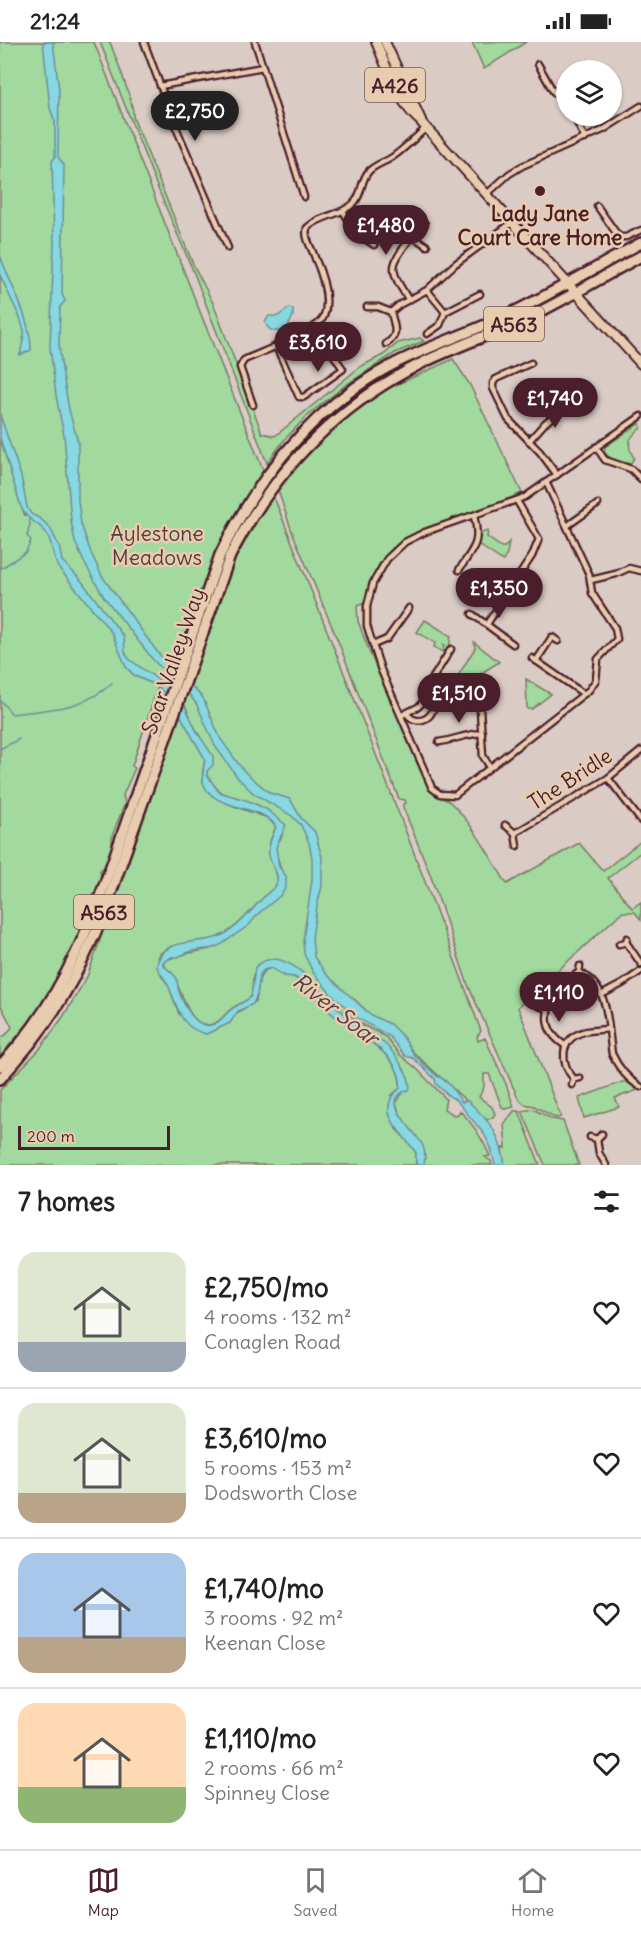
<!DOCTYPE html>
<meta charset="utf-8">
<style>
:root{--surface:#fff;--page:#f6f6f6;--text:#222;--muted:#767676;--line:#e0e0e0;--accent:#4a1f2b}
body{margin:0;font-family:Delius,sans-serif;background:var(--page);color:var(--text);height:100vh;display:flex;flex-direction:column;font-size:22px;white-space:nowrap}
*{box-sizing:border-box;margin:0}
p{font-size:20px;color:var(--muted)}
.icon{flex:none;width:33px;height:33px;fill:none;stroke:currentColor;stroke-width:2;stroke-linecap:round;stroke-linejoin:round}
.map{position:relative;height:1123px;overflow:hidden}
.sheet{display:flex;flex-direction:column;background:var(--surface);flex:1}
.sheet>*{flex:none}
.tools{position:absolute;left:556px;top:18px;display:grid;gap:12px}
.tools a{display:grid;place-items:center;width:66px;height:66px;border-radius:50%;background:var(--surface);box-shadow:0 2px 4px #0004;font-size:30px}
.scale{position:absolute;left:18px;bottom:15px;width:152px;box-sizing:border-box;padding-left:6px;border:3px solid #4a1f2b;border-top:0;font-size:16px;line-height:21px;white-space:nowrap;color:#4a1f2b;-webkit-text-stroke:4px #e8ccaf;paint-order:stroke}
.price{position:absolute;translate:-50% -51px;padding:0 14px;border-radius:21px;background:var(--accent);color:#fff;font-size:20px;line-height:39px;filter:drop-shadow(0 2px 3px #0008)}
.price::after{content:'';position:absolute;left:50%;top:36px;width:18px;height:14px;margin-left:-9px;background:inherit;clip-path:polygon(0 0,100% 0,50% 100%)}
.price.current{background:#222;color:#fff}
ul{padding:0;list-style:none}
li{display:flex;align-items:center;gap:18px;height:150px;padding:0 18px}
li+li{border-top:2px solid var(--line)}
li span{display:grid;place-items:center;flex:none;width:168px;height:120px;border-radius:18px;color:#555}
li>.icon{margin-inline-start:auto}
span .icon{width:72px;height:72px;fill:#fffc;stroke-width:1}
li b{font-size:26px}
h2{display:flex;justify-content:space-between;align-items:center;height:72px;padding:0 18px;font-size:26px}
.status{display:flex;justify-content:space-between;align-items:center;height:42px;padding:0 30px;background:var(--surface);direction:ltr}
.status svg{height:16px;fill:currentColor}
.tabs{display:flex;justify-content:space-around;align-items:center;height:84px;border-top:2px solid var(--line);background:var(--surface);font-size:16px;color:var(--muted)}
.tabs a{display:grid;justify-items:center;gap:3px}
.tabs .current{color:var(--accent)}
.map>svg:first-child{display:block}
</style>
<div class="status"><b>21:24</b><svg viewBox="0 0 49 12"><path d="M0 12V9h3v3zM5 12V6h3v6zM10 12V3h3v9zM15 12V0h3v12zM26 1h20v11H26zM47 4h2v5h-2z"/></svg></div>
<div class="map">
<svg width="641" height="1123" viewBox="0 0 641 1123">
<rect width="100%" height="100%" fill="#dacbc5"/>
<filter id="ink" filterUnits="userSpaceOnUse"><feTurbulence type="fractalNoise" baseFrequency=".0167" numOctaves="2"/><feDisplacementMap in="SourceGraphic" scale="12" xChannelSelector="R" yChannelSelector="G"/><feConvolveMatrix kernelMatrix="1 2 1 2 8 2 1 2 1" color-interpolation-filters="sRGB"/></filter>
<g filter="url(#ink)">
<g fill="#a1d99e" stroke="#767c64" stroke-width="1.5">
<path d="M0,0H94C221,330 359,657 481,989L477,995L478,999L485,996L506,1042L514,1065L506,1067L502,1065L489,1032H484V1045L479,1055L492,1065L495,1072L493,1075L487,1078L412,1009L403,995L371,973L354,957L344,968L360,981L386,995L399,1012L417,1027L446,1057L444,1067L454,1073L458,1072L460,1069C474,1082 482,1096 490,1114L485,1115L491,1119L492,1123H424C426,1094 402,1087 396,1061L404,1049L408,1035L356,981L275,918L253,933L252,954C245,960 238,962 231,967C225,971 222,979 213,982C191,990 183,953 176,940C172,933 165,928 163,920C176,911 197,911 212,906C221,904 267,863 279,854L281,827L276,811V804L282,794L280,778L222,752L213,742L207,734L203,700L191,678L183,658L128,627L135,634L158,644L132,724L135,726L123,753L125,761L112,794V806L104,825L100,828C104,844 86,874 81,890L77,894L69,916L66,918L60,936L42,965L7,1006L8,1010L0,1018V996L6,993L12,985L0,962V396L25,474L0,386Z"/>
<path d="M100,0H110C115,14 136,65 133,75L193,222L213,261L262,391L275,394L360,325L383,313L398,301L420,296L424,299L395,311L344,344L308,373L285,397L267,421L194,231L156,142Z"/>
<polygon points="472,0 526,0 484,27"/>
<path d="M453,317L470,343L522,451C506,458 480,468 459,475C407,492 377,502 365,561L357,564L358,579L369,609L428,746C437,758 444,754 451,761C474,783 490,815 507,842L579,801L603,829L641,799V810L608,836L632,866L641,860V878L635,870H622L518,965L561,1075L556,1076L534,1064L524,1062L518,1056L468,943L430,832L403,765V762L406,761L405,758L399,757L338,599L291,487L278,448C284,436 294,426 304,416C330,389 358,366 389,345L394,344Z"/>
<path d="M640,381L641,386C628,396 626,402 634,416L631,421C622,422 610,418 604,410L605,405Z"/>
<polygon points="488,489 487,495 501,505 505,505 509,500 507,512 503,519 476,501 478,492"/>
<polygon points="425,578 451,594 449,606 443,603 444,611 434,605 435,601 417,590"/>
<polygon points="474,600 499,620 480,632 480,636 460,636 459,632 475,606"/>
<polygon points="526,637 551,652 532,667 527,667"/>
<path d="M180,673L205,717C204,724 201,732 203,740C209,760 250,769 268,776L276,785C261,814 274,814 278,839L275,845C255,860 243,884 219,895C200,903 173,896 158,914L162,935L168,942L179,972L206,992L230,981L235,972L256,959C259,946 256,930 271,926L285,934L294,935C309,947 320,962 334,973C355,991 404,1014 400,1046L392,1053L389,1064L396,1087L410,1101L416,1111V1123H0V1048L39,1008L63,975L87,935Z"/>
<polygon points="625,1039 638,1048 615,1056 619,1065 584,1076 579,1056"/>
<polygon points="533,1067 552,1077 563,1079 579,1123 545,1123 522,1069"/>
<polygon points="514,1069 519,1069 540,1123 503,1123 502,1106 506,1106 504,1082"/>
</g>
<g fill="#87d8e1" stroke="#6f8e98" stroke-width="1.5">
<path d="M43,0H53L59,48L58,115L64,123L62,252L65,259L60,265L59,303L62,327L69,368L78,400V458L81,482L91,511L102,534L158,611L203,656L220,696L237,720L246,731L270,751L290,757L301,776L315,790L322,815V844L317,864L312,896L314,915L326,932L371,973L390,982L403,995L415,1014L437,1034C450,1038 454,1051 462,1060L468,1059C492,1082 499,1090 505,1123H495L491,1106L484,1092L457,1059L449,1054L436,1042L435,1037L413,1016L405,1014L389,994L359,977L331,952L313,930L304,912L303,898L312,838V816L309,801L301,783L292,774L253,751L238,736L215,704L197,663L189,652L154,619L104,555L84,520L75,500L71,479L64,393L56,354L50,305L54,201L52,119L55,115V80L50,66Z"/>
<path d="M0,213C10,243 31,276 31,308L20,313L24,293V288L20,276L0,233Z"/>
<path d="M289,266L293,267V274L287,287C277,290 269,292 265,280L269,274H278Z"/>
<path d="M0,373L21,434L27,465L31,472L41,477L50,486L59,504L62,519L80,537L124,595L125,610L129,617L160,639H163L183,660L197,690L213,714V723L207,729V733L219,750L249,759L266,767L286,783L276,805L279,825L286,834V845L281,853L259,871L249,883L222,902L214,906L191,909L178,915H172L163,920V923C167,927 175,932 177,937C178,940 177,943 178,946C182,960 196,990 214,982C222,979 225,971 232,967C238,962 245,960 251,955L255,925C263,919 270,915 280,918C306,926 320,951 340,968C354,980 371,989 384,1001C393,1009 414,1037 409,1048C375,1057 418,1091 423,1104C426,1110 425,1117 424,1123H416V1111C403,1090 372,1071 400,1046C404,1014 355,990 335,974C320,962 309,947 295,935L285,934L271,926L264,928L260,932L257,953L253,962L238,969L230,981L206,992C177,985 178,962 167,941C164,935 159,931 157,925C159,895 198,903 218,895C242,886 255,860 275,845C282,833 271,825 269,813C268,803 272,794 276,785C263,761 211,770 203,740C202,732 204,724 205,717L180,673L163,650L158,644L135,634L126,625L112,591L58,525C52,514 53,502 47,492C39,479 28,481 21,465L0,396Z"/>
</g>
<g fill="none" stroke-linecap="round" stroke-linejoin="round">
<g stroke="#6f8e98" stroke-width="1.5">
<polyline points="0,527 26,510 31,498 27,494 30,483 29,477"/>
<path d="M0,658L12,672C48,667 84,668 112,641"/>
<polyline points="0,707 19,697"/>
</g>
<g stroke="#4a1f2b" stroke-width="9">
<g id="street">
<polyline points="144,0 175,83 228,206"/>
<polyline points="255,0 304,155"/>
<polyline points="538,22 553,49 567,64"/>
<polyline points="160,44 263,25"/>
<polyline points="574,74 585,97"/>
<polyline points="487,152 509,132 522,124 603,88 641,64"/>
<polyline points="597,164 619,195 626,195 641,188"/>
<polyline points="343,169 357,191 374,203"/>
<polyline points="412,194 427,204"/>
<polyline points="427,248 445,270 480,252"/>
<path d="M408,257C403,248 394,237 394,226C394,214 416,189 425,182"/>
<polyline points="367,265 378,265 391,270 399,263 427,248 455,222 513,180"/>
<polyline points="427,292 440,283 445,270"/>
<path d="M386,302C400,293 394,284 391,270"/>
<polyline points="276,304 299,355 304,355 343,327 315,286"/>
<polyline points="531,321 496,337 493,341 493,346 508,377 540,410 557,433"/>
<path d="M253,363L240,325L244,318C261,310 318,290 324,274C330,257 322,232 315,216C312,206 304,196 307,186C320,173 340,174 353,162C363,153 360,138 369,129C376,122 386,120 394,114C405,106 416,95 426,86"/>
<polyline points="529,399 545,381 568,362"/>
<polyline points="596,405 605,418 631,427 641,437"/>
<polyline points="546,440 589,532 592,551 615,586 617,597 598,617 596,638 589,648 455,753 440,752 432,746 381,628 367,584 367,564 373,541 387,517 405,500 425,490 525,455 641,374"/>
<polyline points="567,484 598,462"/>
<path d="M459,528C474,505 481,502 474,474"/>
<polyline points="591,538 616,532 629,526 641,529"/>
<polyline points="472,572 513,602"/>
<polyline points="487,582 532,514 539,497 517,459"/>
<polyline points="373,603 387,597 409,566"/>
<polyline points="532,616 584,652"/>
<polyline points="536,619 552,595 558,599"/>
<polyline points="479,652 483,714 490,725"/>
<path d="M407,672C416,683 431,679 434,664L430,660H423"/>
<polyline points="402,673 418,665 423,660 426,647 451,607"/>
<path d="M439,700C454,698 466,692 482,691"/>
<polyline points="608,736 641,779"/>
<polyline points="505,783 515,791 517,804"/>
<polyline points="515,791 608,736 641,709"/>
<polyline points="626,900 641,922"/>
<polyline points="619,902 626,900 627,896"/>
<path d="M579,930C611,946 607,982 612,1012C619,1027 627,1037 641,1045"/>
<polyline points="575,933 579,930 580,924"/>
<polyline points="603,952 622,942 641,929"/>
<path d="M551,959C543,978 548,993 566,1004"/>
<polyline points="539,964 548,967"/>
<path d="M574,1037C560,1021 559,998 583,990C591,988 600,988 608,987"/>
<polyline points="572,1043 574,1037 580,1036"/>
<polyline points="590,1095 597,1097 602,1092"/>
<polyline points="597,1097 599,1111 606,1123"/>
</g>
</g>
<g stroke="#4a1f2b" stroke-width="12">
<g id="primary">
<path d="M376,0C388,28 398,60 421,80L641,322"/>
<polyline points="385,0 421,78"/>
</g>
</g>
<g stroke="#4a1f2b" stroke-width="14">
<g id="highway">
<path d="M0,1024C72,950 101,853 134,758C163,676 191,594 220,513C259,433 316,362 396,321C430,304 466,292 501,276C549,254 594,226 641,201"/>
<path d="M0,1037C50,983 79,934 106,865L230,514C273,430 335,365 420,322C454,305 490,293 525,277C565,258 602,235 641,214"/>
</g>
</g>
<use href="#street" stroke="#e8ccaf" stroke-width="4.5"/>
<use href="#primary" stroke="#e8ccaf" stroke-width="8"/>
<use href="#highway" stroke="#e8ccaf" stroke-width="9"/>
</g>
</g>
<circle fill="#4a1f2b" stroke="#e8ccaf" stroke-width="2" cx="540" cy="149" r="6"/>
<g text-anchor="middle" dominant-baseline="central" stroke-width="5" stroke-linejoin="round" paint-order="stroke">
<g fill="#e8ccaf" stroke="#795353" stroke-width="1.5">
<rect x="365" y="26" width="60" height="34" rx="4.5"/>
<rect x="484" y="265" width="60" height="34" rx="4.5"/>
<rect x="74" y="853" width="60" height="34" rx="4.5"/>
</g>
<g font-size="20" font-weight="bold" fill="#4a1f2b">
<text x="395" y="43">A426</text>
<text x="514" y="282">A563</text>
<text x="104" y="870">A563</text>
</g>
<g font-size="21" font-weight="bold" fill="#4a1f2b" stroke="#e8ccaf">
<text x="540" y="171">Lady Jane<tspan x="540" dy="24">Court Care Home</tspan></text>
</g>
<g font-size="21" fill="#573b3c" stroke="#e8ccaf">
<text x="157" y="491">Aylestone<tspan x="157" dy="24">Meadows</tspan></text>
</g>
<g font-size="21" fill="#4a1f2b" stroke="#e8ccaf">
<text transform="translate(173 619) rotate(-71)">Soar Valley Way</text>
<text transform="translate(570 737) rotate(-33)">The Bridle</text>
</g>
<g font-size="22" font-style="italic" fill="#533b46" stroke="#e8ccaf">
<text transform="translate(336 967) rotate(38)">River Soar</text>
</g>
</g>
</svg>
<div class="tools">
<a><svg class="icon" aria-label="layers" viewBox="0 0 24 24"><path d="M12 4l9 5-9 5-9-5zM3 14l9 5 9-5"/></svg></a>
</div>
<div class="scale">200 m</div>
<b class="price current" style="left:195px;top:100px">£2,750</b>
<b class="price" style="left:386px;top:214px">£1,480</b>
<b class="price" style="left:318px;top:331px">£3,610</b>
<b class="price" style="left:555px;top:387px">£1,740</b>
<b class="price" style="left:499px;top:577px">£1,350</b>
<b class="price" style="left:459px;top:682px">£1,510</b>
<b class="price" style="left:559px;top:981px">£1,110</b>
</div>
<section class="sheet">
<h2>7 homes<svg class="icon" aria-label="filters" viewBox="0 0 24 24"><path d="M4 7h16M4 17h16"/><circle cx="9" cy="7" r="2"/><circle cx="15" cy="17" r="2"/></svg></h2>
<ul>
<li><span style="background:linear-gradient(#dfe7d0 75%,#9aa5b1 0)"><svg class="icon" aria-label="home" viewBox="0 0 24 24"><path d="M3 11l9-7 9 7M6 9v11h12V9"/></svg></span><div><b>£2,750/mo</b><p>4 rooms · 132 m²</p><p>Conaglen Road</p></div><svg class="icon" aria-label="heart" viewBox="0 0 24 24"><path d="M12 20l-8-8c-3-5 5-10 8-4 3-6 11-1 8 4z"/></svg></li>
<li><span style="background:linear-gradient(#dfe7d0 75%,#b9a48a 0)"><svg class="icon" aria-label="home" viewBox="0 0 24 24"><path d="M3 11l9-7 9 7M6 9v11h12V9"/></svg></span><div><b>£3,610/mo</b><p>5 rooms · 153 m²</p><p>Dodsworth Close</p></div><svg class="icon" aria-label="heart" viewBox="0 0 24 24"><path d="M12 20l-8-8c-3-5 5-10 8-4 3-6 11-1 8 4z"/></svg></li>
<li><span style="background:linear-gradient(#a9c7e8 70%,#b9a48a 0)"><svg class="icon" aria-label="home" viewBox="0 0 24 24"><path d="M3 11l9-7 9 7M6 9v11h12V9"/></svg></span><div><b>£1,740/mo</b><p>3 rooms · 92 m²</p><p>Keenan Close</p></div><svg class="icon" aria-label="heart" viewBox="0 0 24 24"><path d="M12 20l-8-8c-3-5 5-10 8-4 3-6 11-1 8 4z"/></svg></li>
<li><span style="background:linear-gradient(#ffd9b3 70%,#8fb573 0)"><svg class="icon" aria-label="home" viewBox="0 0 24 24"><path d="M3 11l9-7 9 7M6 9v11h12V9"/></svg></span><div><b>£1,110/mo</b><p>2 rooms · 66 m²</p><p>Spinney Close</p></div><svg class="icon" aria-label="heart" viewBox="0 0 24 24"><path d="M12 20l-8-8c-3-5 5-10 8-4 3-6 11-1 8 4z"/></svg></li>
</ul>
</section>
<nav class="tabs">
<a class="current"><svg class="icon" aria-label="map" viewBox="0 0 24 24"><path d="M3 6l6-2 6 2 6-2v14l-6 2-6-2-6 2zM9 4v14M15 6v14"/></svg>Map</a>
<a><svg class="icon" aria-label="saved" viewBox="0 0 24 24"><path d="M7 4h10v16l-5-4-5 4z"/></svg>Saved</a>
<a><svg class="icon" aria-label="home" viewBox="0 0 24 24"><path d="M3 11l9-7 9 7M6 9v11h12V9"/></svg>Home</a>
</nav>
